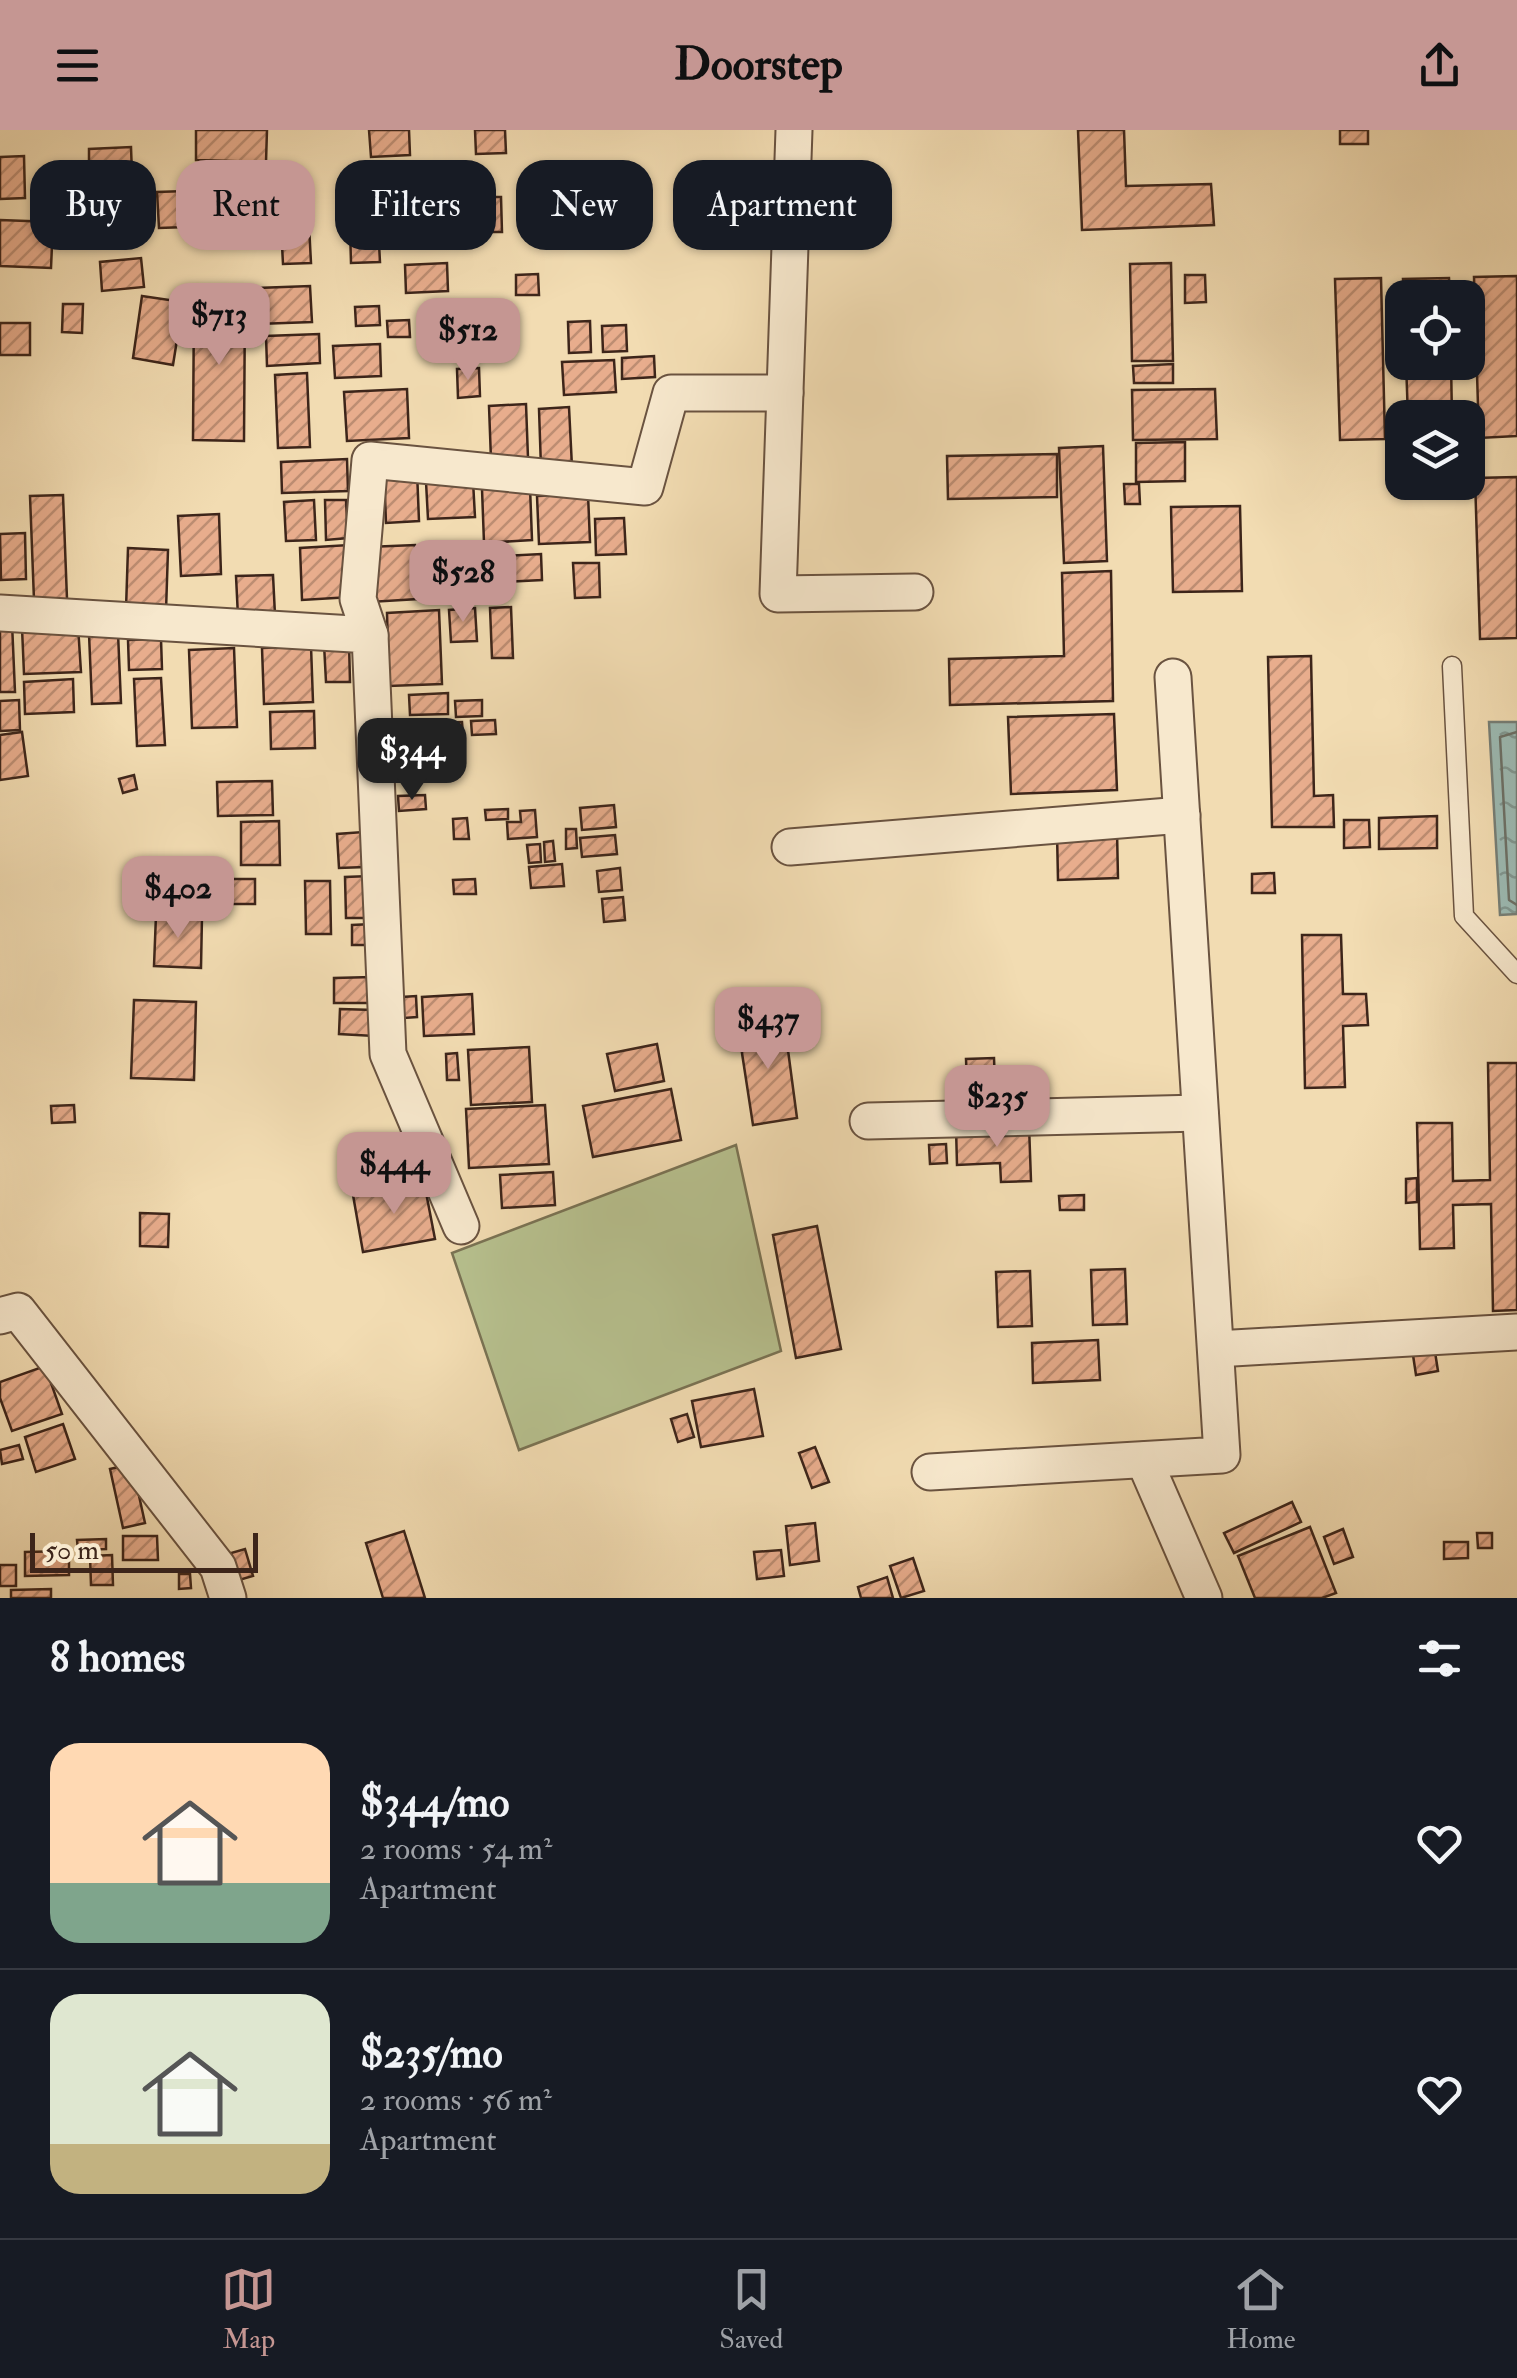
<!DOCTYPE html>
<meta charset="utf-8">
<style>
:root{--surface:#171b24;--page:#20242c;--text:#f1f3f6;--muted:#9ea1a6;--line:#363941;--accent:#c59692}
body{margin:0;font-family:"IM FELL Double Pica",serif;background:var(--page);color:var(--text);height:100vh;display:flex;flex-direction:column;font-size:38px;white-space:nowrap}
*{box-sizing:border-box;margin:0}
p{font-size:32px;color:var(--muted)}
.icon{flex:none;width:55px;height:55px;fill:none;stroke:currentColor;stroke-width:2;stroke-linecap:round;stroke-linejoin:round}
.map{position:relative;height:1468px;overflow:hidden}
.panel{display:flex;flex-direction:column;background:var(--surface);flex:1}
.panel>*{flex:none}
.guide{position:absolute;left:30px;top:30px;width:1000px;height:90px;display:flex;gap:20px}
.fabs{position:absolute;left:1385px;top:150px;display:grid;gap:20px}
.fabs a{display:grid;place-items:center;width:100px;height:100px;border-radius:20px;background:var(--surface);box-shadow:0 2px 8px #0004;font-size:50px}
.scale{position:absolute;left:30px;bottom:25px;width:228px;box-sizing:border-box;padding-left:10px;border:5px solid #3d251a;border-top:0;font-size:28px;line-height:35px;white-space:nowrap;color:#3d251a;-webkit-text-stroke:8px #f7e8cd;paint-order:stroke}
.price{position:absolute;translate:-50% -85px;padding:0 22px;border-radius:20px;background:var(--accent);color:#111;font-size:32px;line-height:65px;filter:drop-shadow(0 2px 5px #0008)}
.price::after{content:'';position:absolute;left:50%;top:60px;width:30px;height:22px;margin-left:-15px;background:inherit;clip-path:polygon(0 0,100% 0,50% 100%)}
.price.active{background:#222;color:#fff}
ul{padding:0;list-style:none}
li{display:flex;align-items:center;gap:30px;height:250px;padding:0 50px}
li+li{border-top:2px solid var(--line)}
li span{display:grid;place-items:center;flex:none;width:280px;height:200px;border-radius:30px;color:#555}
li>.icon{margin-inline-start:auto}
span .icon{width:120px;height:120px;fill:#fffc;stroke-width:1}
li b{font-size:42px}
h2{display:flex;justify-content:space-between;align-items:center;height:120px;padding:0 50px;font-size:42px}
.pill{padding:0 35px;border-radius:30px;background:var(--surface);box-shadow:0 2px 8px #0004;font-size:35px;line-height:90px}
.pill.active{background:var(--accent);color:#111}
header{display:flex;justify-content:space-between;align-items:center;height:130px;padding:0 50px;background:var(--accent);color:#111;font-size:45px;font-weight:700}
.tabs{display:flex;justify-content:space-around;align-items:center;height:140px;border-top:2px solid var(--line);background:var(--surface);font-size:28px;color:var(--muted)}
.tabs a{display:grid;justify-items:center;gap:5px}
.tabs .active{color:var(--accent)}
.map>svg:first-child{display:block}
</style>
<header><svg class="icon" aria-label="menu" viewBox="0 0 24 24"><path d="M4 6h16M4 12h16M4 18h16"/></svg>Doorstep<svg class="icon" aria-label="share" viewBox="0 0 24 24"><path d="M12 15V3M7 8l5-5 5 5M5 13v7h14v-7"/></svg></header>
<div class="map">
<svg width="1517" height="1468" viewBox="0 0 1517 1468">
<defs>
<pattern id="water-ripples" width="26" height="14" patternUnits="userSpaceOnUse" patternTransform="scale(2.5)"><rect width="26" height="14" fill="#9cbab3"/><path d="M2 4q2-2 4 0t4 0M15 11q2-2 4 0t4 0" fill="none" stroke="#809791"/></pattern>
<pattern id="building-hatch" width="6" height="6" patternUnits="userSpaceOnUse" patternTransform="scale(2.5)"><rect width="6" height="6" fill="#e8ad8d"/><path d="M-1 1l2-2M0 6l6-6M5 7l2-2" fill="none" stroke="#bd8d72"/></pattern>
</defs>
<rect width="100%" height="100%" fill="#f2dcb2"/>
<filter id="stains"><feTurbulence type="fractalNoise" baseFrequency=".002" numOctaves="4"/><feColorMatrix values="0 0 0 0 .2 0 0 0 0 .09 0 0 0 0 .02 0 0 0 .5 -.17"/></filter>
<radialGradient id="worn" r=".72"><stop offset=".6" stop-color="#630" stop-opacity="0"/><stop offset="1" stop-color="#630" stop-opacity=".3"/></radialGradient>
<polygon fill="#b7c18f" stroke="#7a7354" stroke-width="2.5" points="736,1015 781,1221 519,1320 452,1123"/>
<polygon fill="url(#water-ripples)" stroke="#767e76" stroke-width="2.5" points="1489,592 1517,592 1517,784 1500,785"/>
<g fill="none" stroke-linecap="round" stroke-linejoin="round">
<polyline stroke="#6c7066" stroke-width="2.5" points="1517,602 1500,607 1509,770 1517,775"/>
</g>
<g fill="url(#building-hatch)" stroke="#3d251a" stroke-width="2.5">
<polygon points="196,0 267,0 266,32 196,30"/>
<polygon points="369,0 409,0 410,25 371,27"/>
<polygon points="475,0 505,0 506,23 476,24"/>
<polygon points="1078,0 1124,0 1126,56 1211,54 1214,95 1082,100"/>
<rect x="1340" y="0" width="28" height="14"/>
<polygon points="131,17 132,45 89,47 89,19"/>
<polygon points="24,26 25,68 0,69 0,27"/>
<polygon points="385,41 387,87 351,88 350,43"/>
<polygon points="271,42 273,72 232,75 230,45"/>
<polygon points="186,61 187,97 159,98 157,62"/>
<polygon points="137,65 140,92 109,96 105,70"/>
<polygon points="482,67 501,67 502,102 484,102"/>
<polygon points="308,76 311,133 283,134 280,77"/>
<polygon points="0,90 53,92 51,138 0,136"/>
<polygon points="378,96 380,132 351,133 350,97"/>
<polygon points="141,128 144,157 102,161 100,132"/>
<polygon points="447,133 448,161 406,163 405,135"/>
<polygon points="1171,133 1173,231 1132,231 1130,134"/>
<polygon points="538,144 539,165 516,165 516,145"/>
<polygon points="1185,145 1205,145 1206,172 1185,173"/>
<polygon points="1517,146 1517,306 1479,308 1474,147"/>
<polygon points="1381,148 1385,309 1340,310 1335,149"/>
<polygon points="1449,148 1450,168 1404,168 1403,149"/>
<polygon points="310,156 312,192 258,194 257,158"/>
<polygon points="142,166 183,172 173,235 133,228"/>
<polygon points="194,166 245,166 244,311 193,310"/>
<polygon points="63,174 83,174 82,203 62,202"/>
<polygon points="379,176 380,195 356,196 355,177"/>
<polygon points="409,190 410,207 388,207 387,191"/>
<polygon points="590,191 591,222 569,223 568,192"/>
<rect x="0" y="193" width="30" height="32"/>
<polygon points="626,195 627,221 603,222 602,196"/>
<polygon points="319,204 320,233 267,236 266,206"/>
<polygon points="380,214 381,246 335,248 333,216"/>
<polygon points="654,226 655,247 622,249 622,228"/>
<polygon points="614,230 616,262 564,265 562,232"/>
<polygon points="1406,232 1451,232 1452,288 1408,288"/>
<polygon points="1173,234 1173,253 1134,253 1133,236"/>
<polygon points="479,238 480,266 458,268 457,239"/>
<polygon points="307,243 310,317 278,318 275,245"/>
<polygon points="407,259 409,308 347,311 344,262"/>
<polygon points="1215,259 1217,309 1133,310 1132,260"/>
<polygon points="526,274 528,328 491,330 489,276"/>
<polygon points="569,277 572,337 541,338 539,279"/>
<polygon points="1185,312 1185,351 1136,352 1136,313"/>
<polygon points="1103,316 1107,431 1064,433 1059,318"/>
<polygon points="1057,324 1057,367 948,369 947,326"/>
<polygon points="347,329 348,361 282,363 281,332"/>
<polygon points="417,341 419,391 386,393 384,342"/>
<polygon points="1517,347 1517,508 1480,509 1475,348"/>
<polygon points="473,351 475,387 428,389 426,352"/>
<polygon points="1124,354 1139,354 1140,374 1125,374"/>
<polygon points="530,357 532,410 484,413 482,359"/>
<polygon points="588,364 590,412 539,414 537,366"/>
<polygon points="63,365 67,469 34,470 30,366"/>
<polygon points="314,370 316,410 286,411 284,372"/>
<polygon points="325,370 346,370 348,408 326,410"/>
<polygon points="1240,376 1242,461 1173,462 1171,377"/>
<polygon points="219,384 221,444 181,446 178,386"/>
<polygon points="624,388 626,424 596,425 595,389"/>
<polygon points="25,403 26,449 1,450 0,404"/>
<polygon points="349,415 351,467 302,470 300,418"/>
<polygon points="415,415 418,469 370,472 368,417"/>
<polygon points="128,418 168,420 166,481 126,479"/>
<polygon points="541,424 542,450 485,453 484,427"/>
<polygon points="573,433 599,433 600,467 575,468"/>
<polygon points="1111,441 1113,571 950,575 949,529 1064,526 1062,443"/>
<polygon points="273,445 275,485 238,487 236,446"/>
<polygon points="511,477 513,528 492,528 490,478"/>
<polygon points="475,478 477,511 451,512 449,480"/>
<polygon points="439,480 442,554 389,556 387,483"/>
<polygon points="0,493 12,493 15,562 0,562"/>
<polygon points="78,496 81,542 24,544 22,498"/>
<polygon points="118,503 121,573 92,574 89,504"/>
<polygon points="161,509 162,539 129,540 128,510"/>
<polygon points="349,513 350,552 326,552 324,514"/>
<polygon points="311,516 313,572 264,574 262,518"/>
<polygon points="234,518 237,597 192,598 189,520"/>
<polygon points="1311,526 1314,666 1333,665 1334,697 1272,697 1268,527"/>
<polygon points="161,548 165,615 137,616 134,549"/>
<polygon points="73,549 74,582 25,584 24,552"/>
<polygon points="448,563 448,584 410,585 409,565"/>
<polygon points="19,570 20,600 0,601 0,571"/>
<polygon points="482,570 482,586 456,587 455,571"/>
<polygon points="314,581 315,618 271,619 270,582"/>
<polygon points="1114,584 1117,660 1011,664 1008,587"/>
<polygon points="495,590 496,604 472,605 471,591"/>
<polygon points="462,592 463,606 438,608 437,593"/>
<polygon points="22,602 28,646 0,650 0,605"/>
<polygon points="134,645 137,659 123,663 119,649"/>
<polygon points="272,651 273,685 218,686 217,652"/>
<polygon points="425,665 426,679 399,681 398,666"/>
<polygon points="614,675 616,697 582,700 580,678"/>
<polygon points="508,679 508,689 486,690 485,680"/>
<polygon points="535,680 537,707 508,709 507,692 521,692 520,681"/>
<polygon points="1437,686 1437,718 1379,719 1379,688"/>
<polygon points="467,688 469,709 454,709 453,689"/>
<polygon points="1344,690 1369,690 1370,717 1344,718"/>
<polygon points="279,691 280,735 241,735 241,692"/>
<polygon points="566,699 576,699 577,718 566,719"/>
<polygon points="1117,701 1118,748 1058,750 1057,703"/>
<polygon points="363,702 365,737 339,738 337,704"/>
<polygon points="615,705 617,724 582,727 580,708"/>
<polygon points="553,711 555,731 545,732 544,712"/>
<polygon points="540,714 541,732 529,733 527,715"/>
<polygon points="562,734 564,756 531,758 529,737"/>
<polygon points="620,738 622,760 599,762 597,741"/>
<polygon points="1274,743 1275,763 1252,763 1252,744"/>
<polygon points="370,746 372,788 346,788 345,747"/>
<rect x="230" y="749" width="25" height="25"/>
<polygon points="475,749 476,764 454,764 453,750"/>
<polygon points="305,751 330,751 331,804 306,804"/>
<polygon points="623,767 625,790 604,792 602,769"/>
<polygon points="156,785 202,786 201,838 154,836"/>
<polygon points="372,794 373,815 352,815 352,795"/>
<polygon points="1302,805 1341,805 1343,864 1366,864 1368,895 1343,896 1345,957 1305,958"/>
<polygon points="372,847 373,873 334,873 334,848"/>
<polygon points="472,864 474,904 424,906 422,867"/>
<polygon points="416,866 417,887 404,888 402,867"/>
<polygon points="134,870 196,872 194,950 131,948"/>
<polygon points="340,879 374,880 374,906 339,904"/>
<polygon points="784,890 797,988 753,995 738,897"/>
<polygon points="657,914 664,951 615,961 607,924"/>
<polygon points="529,917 532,972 471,975 468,920"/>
<polygon points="457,923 459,950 447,950 446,924"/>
<polygon points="994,928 995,955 967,955 966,929"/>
<polygon points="1488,933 1517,933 1517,1180 1493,1181 1491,1074 1453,1075 1454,1118 1420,1119 1417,993 1452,993 1453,1051 1490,1050"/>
<polygon points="671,959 681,1010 593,1027 583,976"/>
<polygon points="74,975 75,992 52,993 51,976"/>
<polygon points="545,975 549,1034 469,1038 466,979"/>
<polygon points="1029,995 1031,1051 1001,1052 1000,1033 957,1035 956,998"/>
<polygon points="946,1014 947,1033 930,1034 929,1015"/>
<polygon points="553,1042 555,1075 502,1078 500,1045"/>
<polygon points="1417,1048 1417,1072 1406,1073 1406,1049"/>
<polygon points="424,1052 435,1109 363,1122 353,1065"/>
<polygon points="1084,1065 1084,1080 1060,1080 1059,1066"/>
<polygon points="140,1083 169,1084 168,1117 140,1116"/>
<polygon points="817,1096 841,1219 796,1228 773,1105"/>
<polygon points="1125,1139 1127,1194 1093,1195 1091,1140"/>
<polygon points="1030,1141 1032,1196 998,1197 996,1142"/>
<polygon points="1098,1210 1100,1250 1033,1253 1032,1213"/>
<polygon points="1435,1222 1438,1241 1416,1245 1413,1225"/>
<polygon points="45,1236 62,1284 12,1301 0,1268 0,1252"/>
<polygon points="754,1259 763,1306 701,1317 692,1271"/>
<polygon points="687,1284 694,1307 678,1312 671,1289"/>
<polygon points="63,1294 75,1329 36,1342 25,1307"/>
<polygon points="19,1315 23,1329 2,1334 0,1320"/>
<polygon points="815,1317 829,1352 812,1358 799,1323"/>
<polygon points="132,1334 145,1393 123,1398 110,1339"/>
<polygon points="1292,1372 1301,1392 1234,1423 1224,1403"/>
<polygon points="815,1393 819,1431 790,1435 786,1396"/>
<polygon points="1310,1397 1336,1463 1322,1468 1255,1468 1238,1426"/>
<polygon points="1343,1399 1353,1427 1334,1434 1324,1407"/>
<polygon points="404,1401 425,1468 383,1468 366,1413"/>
<polygon points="1477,1403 1492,1403 1492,1418 1478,1418"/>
<polygon points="123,1406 157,1406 158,1430 123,1430"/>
<polygon points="106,1409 106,1419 78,1420 77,1410"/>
<polygon points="1444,1412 1468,1412 1468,1428 1444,1429"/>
<polygon points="245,1419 253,1446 239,1450 231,1423"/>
<polygon points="781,1420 784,1446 757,1449 754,1422"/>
<polygon points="69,1421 69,1445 25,1446 25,1422"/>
<polygon points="112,1425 113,1455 91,1455 90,1426"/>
<polygon points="913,1428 924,1461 901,1468 890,1436"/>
<rect x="0" y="1435" width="16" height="21"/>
<polygon points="179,1444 190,1444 191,1458 179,1459"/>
<polygon points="887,1447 893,1468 861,1468 858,1457"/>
<polygon points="51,1459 51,1468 11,1468 11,1460"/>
</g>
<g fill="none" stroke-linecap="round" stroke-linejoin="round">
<g stroke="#6a5340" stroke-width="21">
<polyline id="service" points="1452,536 1464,786 1517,844"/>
</g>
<g stroke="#6a5340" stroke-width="39">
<g id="minor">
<polyline points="794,0 778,464 915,462"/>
<polyline points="0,483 370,505 388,924 461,1096"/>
<polyline points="370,505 358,469 370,330 645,357 671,263 785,263"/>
<polyline points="790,717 1182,685"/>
<polyline points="868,991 1200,983"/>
<polyline points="0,1186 18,1181 218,1437 228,1468"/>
<polyline points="1216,1219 1517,1202"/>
<polyline points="1144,1330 1204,1468"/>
<polyline points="930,1342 1222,1325 1173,547"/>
</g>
</g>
<use href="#service" stroke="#f7e8cd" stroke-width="18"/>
<use href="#minor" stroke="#f7e8cd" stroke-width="35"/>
</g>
<rect width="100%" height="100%" filter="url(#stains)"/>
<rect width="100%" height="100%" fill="url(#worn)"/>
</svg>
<div class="fabs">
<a><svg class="icon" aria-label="locate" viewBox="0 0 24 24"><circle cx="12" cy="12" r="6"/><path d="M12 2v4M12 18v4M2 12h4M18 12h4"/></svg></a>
<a><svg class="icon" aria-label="layers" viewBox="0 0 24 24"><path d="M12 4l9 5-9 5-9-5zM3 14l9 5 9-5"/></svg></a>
</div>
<div class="scale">50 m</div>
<b class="price" style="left:219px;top:238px">$713</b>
<b class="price" style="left:468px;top:253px">$512</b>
<b class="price" style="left:463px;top:495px">$528</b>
<b class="price active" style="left:412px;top:673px">$344</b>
<b class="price" style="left:178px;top:811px">$402</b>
<b class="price" style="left:768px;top:942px">$437</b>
<b class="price" style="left:997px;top:1020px">$235</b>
<b class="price" style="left:394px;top:1087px">$444</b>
<div class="guide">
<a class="pill">Buy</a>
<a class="pill active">Rent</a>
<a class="pill">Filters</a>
<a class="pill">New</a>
<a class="pill">Apartment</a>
</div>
</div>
<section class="panel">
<h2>8 homes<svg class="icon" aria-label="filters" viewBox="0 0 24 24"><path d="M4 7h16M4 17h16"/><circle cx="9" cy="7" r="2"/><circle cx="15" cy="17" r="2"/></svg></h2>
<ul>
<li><span style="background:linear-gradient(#ffd9b3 70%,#7fa58c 0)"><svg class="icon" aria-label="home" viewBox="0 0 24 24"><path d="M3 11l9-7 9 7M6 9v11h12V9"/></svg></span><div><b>$344/mo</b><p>2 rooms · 54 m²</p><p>Apartment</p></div><svg class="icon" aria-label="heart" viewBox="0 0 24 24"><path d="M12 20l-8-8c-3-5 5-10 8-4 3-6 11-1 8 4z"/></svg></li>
<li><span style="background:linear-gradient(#dfe7d0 75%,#c2b280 0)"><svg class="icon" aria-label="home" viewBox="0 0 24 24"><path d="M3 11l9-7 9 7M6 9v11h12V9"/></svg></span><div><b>$235/mo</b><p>2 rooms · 56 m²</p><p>Apartment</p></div><svg class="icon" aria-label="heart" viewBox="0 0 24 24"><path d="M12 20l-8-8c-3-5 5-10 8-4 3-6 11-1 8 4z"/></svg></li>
</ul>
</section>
<nav class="tabs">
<a class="active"><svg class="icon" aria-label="map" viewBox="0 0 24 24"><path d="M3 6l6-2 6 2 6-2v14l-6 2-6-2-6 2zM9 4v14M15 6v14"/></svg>Map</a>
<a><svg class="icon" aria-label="saved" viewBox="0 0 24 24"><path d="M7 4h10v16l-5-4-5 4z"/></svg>Saved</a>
<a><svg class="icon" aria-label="home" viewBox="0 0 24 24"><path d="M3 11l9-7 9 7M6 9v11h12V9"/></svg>Home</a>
</nav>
